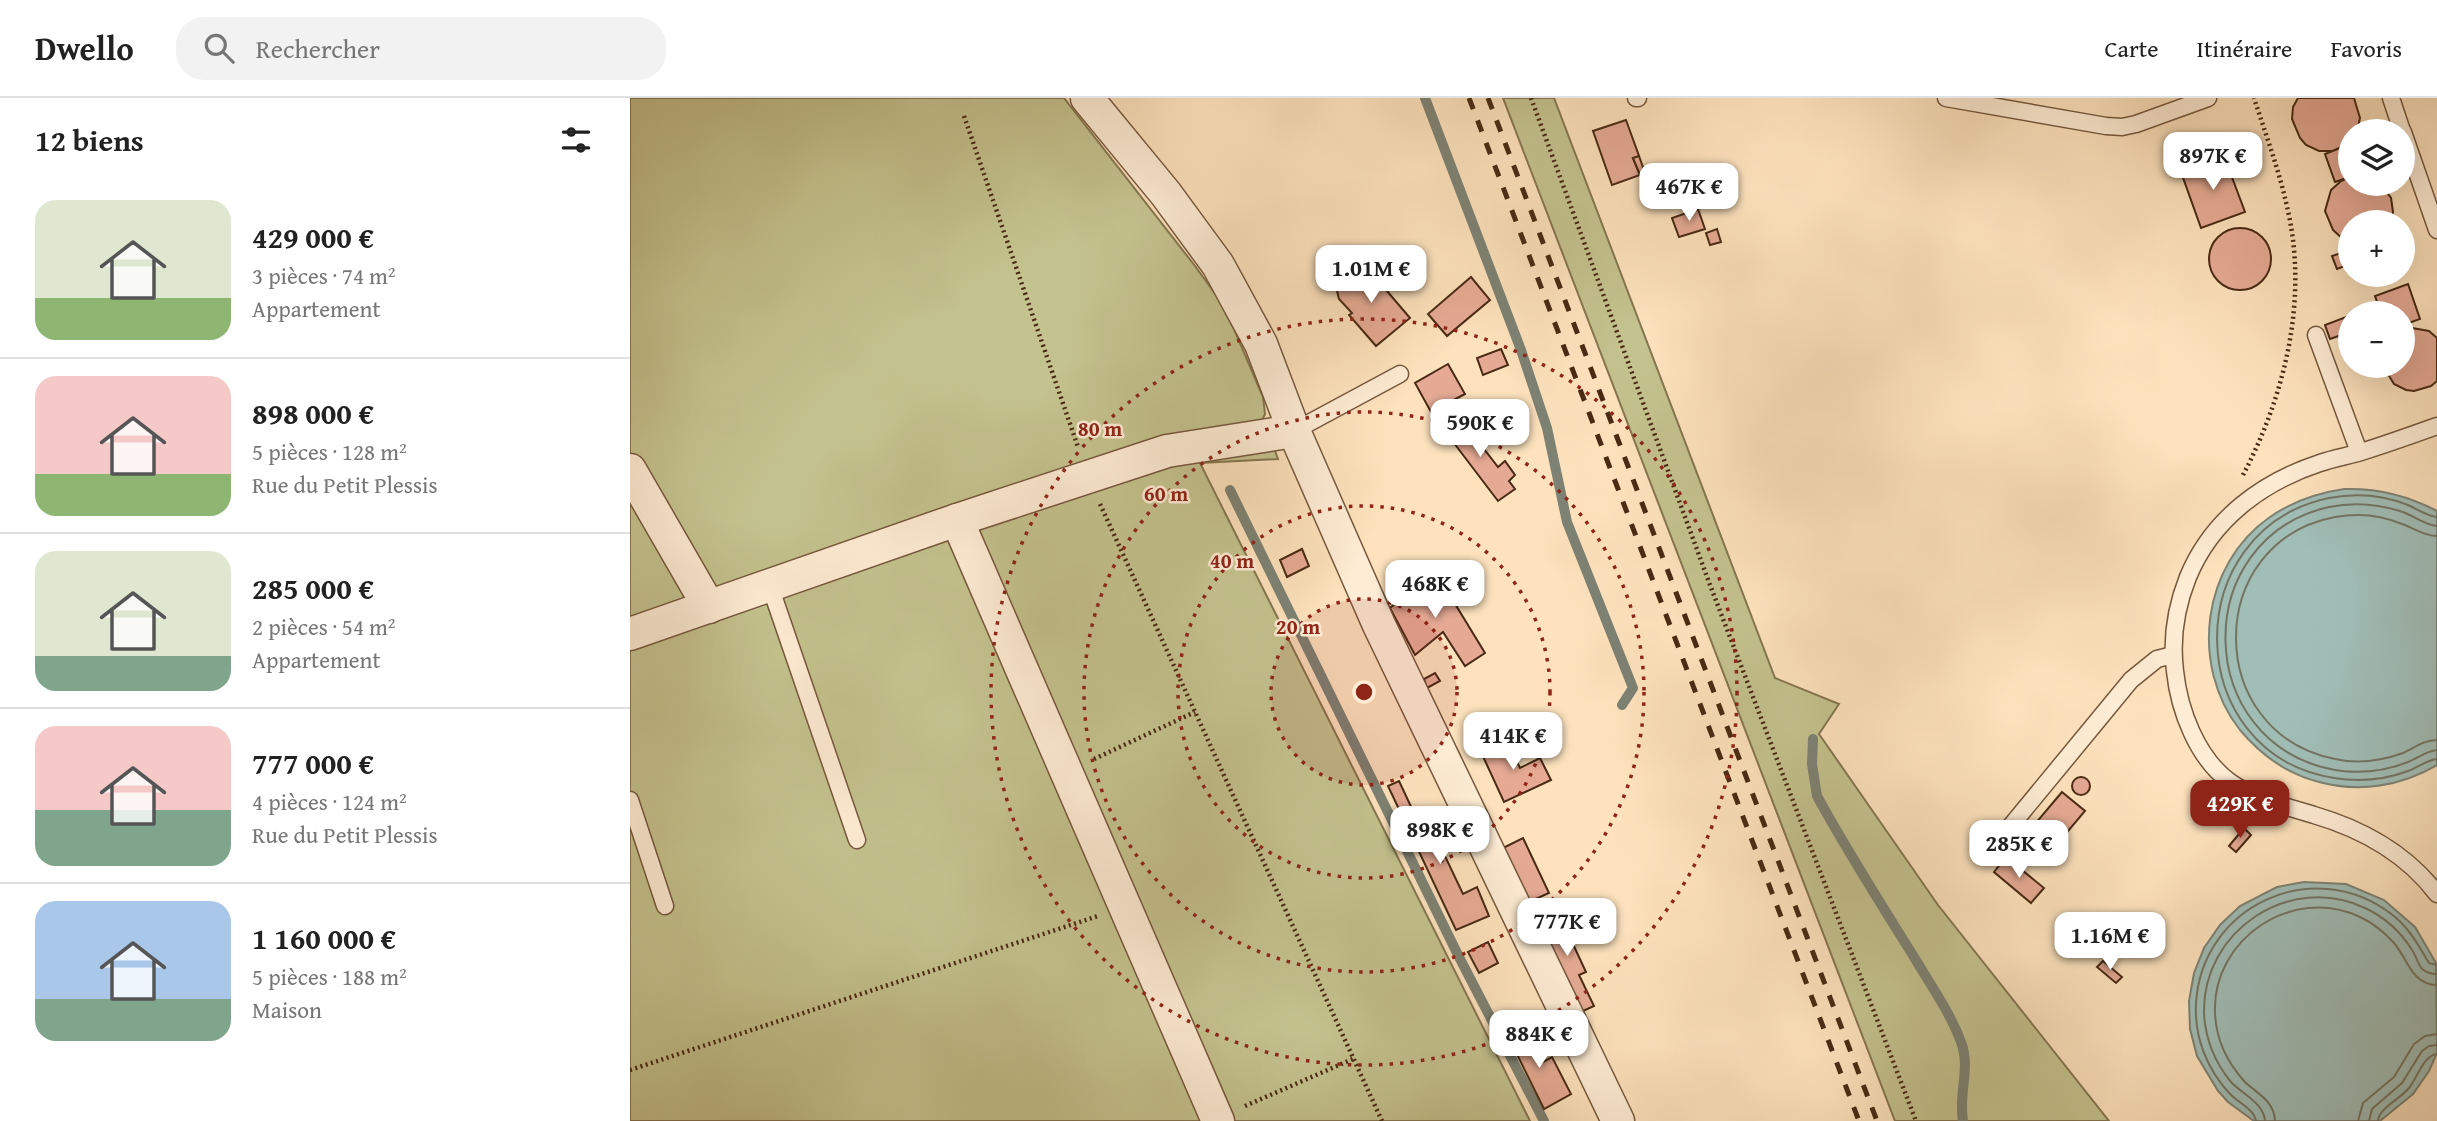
<!DOCTYPE html>
<html lang="fr">
<meta charset="utf-8">
<style>
:root{--surface:#fff;--page:#f2f2f2;--text:#222;--muted:#767676;--line:#e0e0e0;--accent:#8f2418}
body{margin:0;font-family:"Gentium Book Plus",serif;background:var(--page);color:var(--text);height:100vh;display:flex;flex-direction:column;font-size:26px;white-space:nowrap}
*{box-sizing:border-box;margin:0}
p{font-size:23px;color:var(--muted)}
.icon{flex:none;width:38px;height:38px;fill:none;stroke:currentColor;stroke-width:2;stroke-linecap:round;stroke-linejoin:round}
.map{position:relative;flex:1;overflow:hidden}
.details{display:flex;flex-direction:column;background:var(--surface);width:630px}
.details>*{flex:none}
.buttons{position:absolute;left:1708px;top:21px;display:grid;gap:14px}
.buttons a{display:grid;place-items:center;width:77px;height:77px;border-radius:50%;background:var(--surface);box-shadow:0 7px 28px #0002;font-size:35px}
.price{position:absolute;translate:-50% -60px;padding:0 16px;border-radius:14px;background:#fff;color:#222;font-size:23px;line-height:46px;filter:drop-shadow(0 2px 4px #0008)}
.price::after{content:'';position:absolute;left:50%;top:42px;width:21px;height:16px;margin-left:-10px;background:inherit;clip-path:polygon(0 0,100% 0,50% 100%)}
.price.active{background:var(--accent);color:#fff}
ul{padding:0;list-style:none}
li{display:flex;align-items:center;gap:21px;height:175px;padding:0 35px}
li+li{border-top:2px solid var(--line)}
li span{display:grid;place-items:center;flex:none;width:196px;height:140px;border-radius:21px;color:#555}
li>.icon{margin-inline-start:auto}
span .icon{width:84px;height:84px;fill:#fffc;stroke-width:1}
li b{font-size:30px}
h2{display:flex;justify-content:space-between;align-items:center;height:84px;padding:0 35px;font-size:30px}
header{display:flex;align-items:center;gap:42px;box-sizing:border-box;height:98px;padding:0 35px;background:var(--surface);border-bottom:2px solid var(--line)}
header strong{font-size:33px}
nav{display:flex;gap:38px;margin-inline-start:auto;font-size:24px}
.search{width:490px;height:63px;background:var(--page);display:flex;align-items:center;gap:18px;box-sizing:border-box;padding:0 24px;border-radius:28px;color:var(--muted);font-size:26px}
main{display:flex;flex:1;min-height:0}
.map>svg:first-child{display:block}
</style>
<header>
<strong>Dwello</strong>
<div class="search"><svg class="icon" aria-label="search" viewBox="0 0 24 24"><circle cx="10" cy="10" r="6"/><path d="M15 15l6 6"/></svg>Rechercher</div>
<nav><a>Carte</a><a>Itinéraire</a><a>Favoris</a></nav>
</header>
<main>
<section class="details">
<h2>12 biens<svg class="icon" aria-label="filters" viewBox="0 0 24 24"><path d="M4 7h16M4 17h16"/><circle cx="9" cy="7" r="2"/><circle cx="15" cy="17" r="2"/></svg></h2>
<ul>
<li><span style="background:linear-gradient(#dfe7d0 70%,#8fb573 0)"><svg class="icon" aria-label="home" viewBox="0 0 24 24"><path d="M3 11l9-7 9 7M6 9v11h12V9"/></svg></span><div><b>429 000 €</b><p>3 pièces · 74 m²</p><p>Appartement</p></div></li>
<li><span style="background:linear-gradient(#f6c9c9 70%,#8fb573 0)"><svg class="icon" aria-label="home" viewBox="0 0 24 24"><path d="M3 11l9-7 9 7M6 9v11h12V9"/></svg></span><div><b>898 000 €</b><p>5 pièces · 128 m²</p><p>Rue du Petit Plessis</p></div></li>
<li><span style="background:linear-gradient(#dfe7d0 75%,#7fa58c 0)"><svg class="icon" aria-label="home" viewBox="0 0 24 24"><path d="M3 11l9-7 9 7M6 9v11h12V9"/></svg></span><div><b>285 000 €</b><p>2 pièces · 54 m²</p><p>Appartement</p></div></li>
<li><span style="background:linear-gradient(#f6c9c9 60%,#7fa58c 0)"><svg class="icon" aria-label="home" viewBox="0 0 24 24"><path d="M3 11l9-7 9 7M6 9v11h12V9"/></svg></span><div><b>777 000 €</b><p>4 pièces · 124 m²</p><p>Rue du Petit Plessis</p></div></li>
<li><span style="background:linear-gradient(#a9c7e8 70%,#7fa58c 0)"><svg class="icon" aria-label="home" viewBox="0 0 24 24"><path d="M3 11l9-7 9 7M6 9v11h12V9"/></svg></span><div><b>1 160 000 €</b><p>5 pièces · 188 m²</p><p>Maison</p></div></li>
</ul>
</section>
<div class="map">
<svg width="1807" height="1023" viewBox="0 0 1807 1023">
<rect width="100%" height="100%" fill="#fde2bd"/>
<filter id="stains"><feTurbulence type="fractalNoise" baseFrequency=".00286" numOctaves="4"/><feColorMatrix values="0 0 0 0 .2 0 0 0 0 .09 0 0 0 0 .02 0 0 0 .5 -.17"/></filter>
<radialGradient id="worn" r=".72"><stop offset=".6" stop-color="#630" stop-opacity="0"/><stop offset="1" stop-color="#630" stop-opacity=".3"/></radialGradient>
<g fill="#c4c28e" stroke="#867650" stroke-width="2">
<polygon points="0,0 434,0 565,168 586,197 604,231 633,299 635,316 633,320 648,361 570,365 900,1023 0,1023"/>
<polygon points="873,0 924,0 1145,580 1209,606 1189,636 1308,807 1479,1023 1265,1023"/>
</g>
<g fill="#a0bdb6" stroke="#7d8274" stroke-width="2">
<path d="M1714,391C1748,390 1777,397 1807,413V667C1771,688 1730,695 1689,684C1657,676 1631,657 1610,632C1559,567 1572,466 1640,419C1663,403 1687,395 1714,391Z"/>
<polygon points="1674,784 1716,786 1754,802 1785,829 1806,865 1807,955 1799,973 1783,996 1750,1023 1624,1023 1598,1004 1588,993 1567,958 1560,931 1559,903 1564,875 1574,850 1590,827 1610,808 1647,789"/>
</g>
<g fill="none" stroke-linecap="round" stroke-linejoin="round">
<g stroke="#747464" stroke-width="2">
<path d="M1807,419C1797,418 1787,411 1778,407C1753,397 1725,395 1699,400C1547,432 1551,656 1704,680C1729,684 1754,682 1778,673C1787,670 1797,662 1807,661"/>
<path d="M1807,428C1795,427 1784,418 1773,414C1749,406 1723,404 1699,409C1558,441 1562,646 1705,672C1729,676 1755,673 1778,664C1788,660 1796,653 1807,652"/>
<path d="M1807,438C1794,438 1784,430 1772,426C1751,417 1727,415 1705,419C1573,444 1573,635 1705,661C1727,666 1751,663 1773,655C1784,650 1794,642 1807,642"/>
<path d="M1626,1023C1624,1011 1609,1005 1601,997C1577,972 1564,939 1566,905C1572,808 1682,757 1760,815C1778,828 1788,846 1799,865L1807,867"/>
<path d="M1635,1023C1634,1005 1612,996 1601,984C1585,965 1575,940 1574,915C1572,833 1660,774 1735,810C1754,819 1771,834 1782,852C1786,858 1788,866 1792,871C1797,875 1801,876 1807,876"/>
<path d="M1645,1023C1644,1002 1627,996 1614,983C1597,964 1586,941 1585,915C1582,841 1662,787 1730,819C1743,825 1754,834 1764,845C1778,861 1781,886 1807,887"/>
<polyline points="1728,1023 1733,1005 1764,979 1784,946 1795,938 1807,936"/>
<polyline points="1739,1023 1742,1011 1772,985 1792,953 1799,948 1807,947"/>
<path d="M1748,1023C1749,1010 1770,1001 1779,990C1787,980 1794,957 1807,956"/>
</g>
<g stroke="#7d8274" stroke-width="10">
<polyline points="795,0 891,252 917,330 937,424 1003,590 992,607"/>
<polyline points="600,392 828,857 914,1023"/>
<path d="M1183,641L1182,666L1187,698C1217,753 1251,806 1284,859C1300,886 1320,914 1331,944C1341,970 1328,996 1333,1023"/>
</g>
</g>
<g fill="#e6aa94" stroke="#492a12" stroke-width="2">
<polygon points="1724,0 1730,20 1727,33 1720,33 1720,43 1714,48 1703,53 1689,53 1676,47 1670,40 1662,21 1663,9 1668,0"/>
<polygon points="996,22 1009,58 1003,60 1010,77 982,87 963,33"/>
<polygon points="1720,46 1720,79 1705,84 1695,56"/>
<polygon points="1009,58 1015,75 1010,77 1003,60"/>
<polygon points="1594,58 1615,114 1571,130 1551,74"/>
<polygon points="1720,79 1720,86 1751,86 1761,100 1763,114 1760,124 1720,124 1720,143 1713,141 1703,132 1695,113 1701,92 1711,83"/>
<polygon points="1068,111 1075,131 1049,139 1042,120"/>
<circle cx="1610" cy="161" r="31"/>
<polygon points="1087,131 1091,144 1080,147 1076,135"/>
<polygon points="1720,152 1720,166 1707,171 1702,158"/>
<polygon points="733,165 780,220 746,248 719,217 722,215 709,201 706,189"/>
<polygon points="841,179 860,202 817,238 798,216"/>
<polygon points="1778,186 1790,221 1773,227 1773,215 1751,215 1745,198"/>
<polygon points="1716,219 1720,234 1700,241 1695,227"/>
<polygon points="1782,230 1799,233 1807,240 1807,283 1801,288 1784,293 1776,292 1764,286 1753,268 1773,268 1773,232"/>
<polygon points="871,251 878,267 853,277 847,260"/>
<polygon points="818,266 835,296 801,314 785,285"/>
<polygon points="827,316 868,369 875,363 885,377 879,383 885,391 868,403 811,328"/>
<polygon points="672,451 679,468 657,479 650,462"/>
<polygon points="805,473 855,555 835,568 813,534 785,557 760,510"/>
<polygon points="805,575 810,583 797,590 794,581"/>
<polygon points="876,642 890,670 910,660 921,682 874,704 851,654"/>
<circle cx="1451" cy="688" r="9"/>
<polygon points="769,683 784,715 793,712 833,796 847,789 859,818 826,832 758,688"/>
<polygon points="1432,694 1455,713 1417,758 1394,739"/>
<polygon points="1614,730 1621,737 1606,754 1599,748"/>
<polygon points="893,740 919,795 899,804 873,750"/>
<polygon points="1376,759 1414,790 1401,805 1364,774"/>
<polygon points="928,814 956,874 949,877 964,908 951,914 908,823"/>
<polygon points="858,844 868,865 849,875 838,854"/>
<polygon points="1473,863 1492,879 1486,885 1467,869"/>
<polygon points="899,928 900,932 896,934 911,965 922,959 941,996 914,1011 877,936"/>
</g>
<g fill="none" stroke-linecap="round" stroke-linejoin="round">
<g stroke="#76583d" stroke-width="19">
<g id="lane">
<polyline points="1006,0 1008,0"/>
<polyline points="1316,0 1476,28 1492,29 1506,26 1578,0"/>
<polyline points="1761,0 1772,33"/>
<polyline points="1773,34 1807,132"/>
<polyline points="1686,237 1729,354"/>
<path d="M1807,328C1782,337 1757,346 1731,354C1718,358 1704,360 1690,365C1632,384 1582,421 1558,479C1546,509 1541,541 1545,573C1549,612 1567,660 1600,684C1625,702 1656,708 1684,717C1732,731 1776,755 1807,796"/>
<polyline points="664,333 770,276"/>
<polyline points="140,488 227,742"/>
<polyline points="0,702 35,808"/>
<polyline points="1356,758 1501,582 1527,561 1543,557"/>
</g>
</g>
<g stroke="#76583d" stroke-width="35">
<g id="street">
<polyline points="457,0 536,96 588,167 631,246 664,333 749,527 988,1023"/>
<polyline points="0,372 79,509"/>
<polyline points="327,422 588,1023"/>
<polyline points="0,536 327,422 537,353 664,333"/>
</g>
</g>
<g stroke="#492a12" stroke-width="4.5" stroke-dasharray="2 3.5" stroke-linecap="butt">
<polyline points="901,0 1080,487 1286,1023"/>
<polyline points="334,18 448,349"/>
<path d="M1613,377C1655,297 1678,202 1658,113C1650,75 1636,37 1624,0"/>
<polyline points="470,406 752,1023"/>
<polyline points="464,661 565,614"/>
<polyline points="0,972 468,818"/>
<polyline points="615,1008 723,961"/>
</g>
<use href="#lane" stroke="#feecd4" stroke-width="16"/>
<use href="#street" stroke="#feecd4" stroke-width="32"/>
<g stroke="#492a12" stroke-width="5" stroke-dasharray="12 12" stroke-linecap="butt">
<polyline points="839,0 1229,1023"/>
<polyline points="858,0 1247,1023"/>
</g>
</g>
<circle cx="734" cy="594" r="93" fill="#8f2418" fill-opacity=".12"/>
<g fill="none" stroke="#8f2418" stroke-width="3.5" stroke-dasharray="3.5 7">
<circle cx="734" cy="594" r="93"/>
<circle cx="734" cy="594" r="186"/>
<circle cx="734" cy="594" r="280"/>
<circle cx="734" cy="594" r="373"/>
</g>
<circle cx="734" cy="594" r="10" fill="#8f2418" stroke="#feecd4" stroke-width="3.5"/>
<g font-size="21" text-anchor="middle" font-weight="bold" fill="#8f2418" stroke="#feecd4" stroke-width="5" stroke-linejoin="round" paint-order="stroke">
<text x="470" y="338">80 m</text>
<text x="536" y="403">60 m</text>
<text x="602" y="470">40 m</text>
<text x="668" y="536">20 m</text>
</g>
<rect width="100%" height="100%" filter="url(#stains)"/>
<rect width="100%" height="100%" fill="url(#worn)"/>
</svg>
<div class="buttons">
<a><svg class="icon" aria-label="layers" viewBox="0 0 24 24"><path d="M12 4l9 5-9 5-9-5zM3 14l9 5 9-5"/></svg></a>
<a>+</a>
<a>−</a>
</div>
<b class="price" style="left:1583px;top:94px">897K €</b>
<b class="price" style="left:1059px;top:125px">467K €</b>
<b class="price" style="left:741px;top:207px">1.01M €</b>
<b class="price" style="left:850px;top:361px">590K €</b>
<b class="price" style="left:805px;top:522px">468K €</b>
<b class="price" style="left:883px;top:674px">414K €</b>
<b class="price active" style="left:1610px;top:742px">429K €</b>
<b class="price" style="left:810px;top:768px">898K €</b>
<b class="price" style="left:1389px;top:782px">285K €</b>
<b class="price" style="left:937px;top:860px">777K €</b>
<b class="price" style="left:1480px;top:874px">1.16M €</b>
<b class="price" style="left:909px;top:972px">884K €</b>
</div>
</main>
